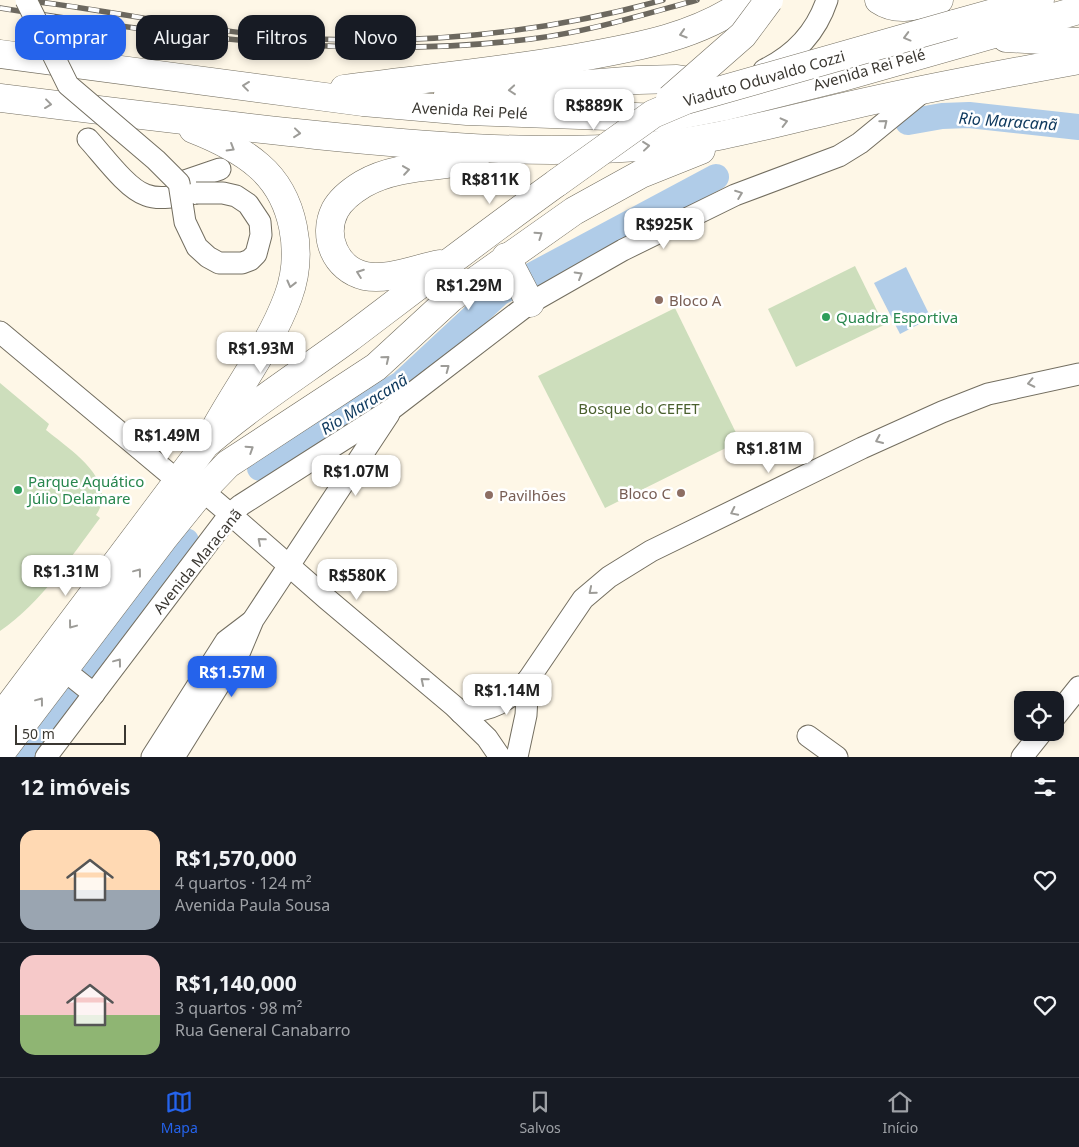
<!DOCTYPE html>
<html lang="pt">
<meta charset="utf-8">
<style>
:root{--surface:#171b24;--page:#20242c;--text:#f1f3f6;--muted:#9ea1a6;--line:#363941;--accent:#2563eb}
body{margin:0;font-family:"Noto Sans",sans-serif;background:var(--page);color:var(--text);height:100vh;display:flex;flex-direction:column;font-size:19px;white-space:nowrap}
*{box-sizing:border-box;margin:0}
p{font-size:16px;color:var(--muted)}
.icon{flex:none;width:28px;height:28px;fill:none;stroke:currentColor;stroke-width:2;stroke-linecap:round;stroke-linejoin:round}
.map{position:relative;height:757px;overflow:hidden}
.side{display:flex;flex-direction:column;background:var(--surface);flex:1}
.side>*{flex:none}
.banner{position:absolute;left:15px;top:15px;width:500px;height:45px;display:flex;gap:10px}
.tools{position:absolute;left:1014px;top:691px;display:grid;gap:10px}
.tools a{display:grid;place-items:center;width:50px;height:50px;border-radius:10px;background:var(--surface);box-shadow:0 2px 8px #0003;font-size:25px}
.scale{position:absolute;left:15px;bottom:12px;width:111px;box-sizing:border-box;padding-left:5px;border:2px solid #3b3832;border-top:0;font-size:14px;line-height:18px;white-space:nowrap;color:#3b3832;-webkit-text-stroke:4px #fff;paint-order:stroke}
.price{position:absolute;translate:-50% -42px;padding:0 11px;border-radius:10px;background:#fff;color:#222;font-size:16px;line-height:32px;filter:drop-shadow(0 1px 2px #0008)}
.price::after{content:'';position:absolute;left:50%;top:30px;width:15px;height:11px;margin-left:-8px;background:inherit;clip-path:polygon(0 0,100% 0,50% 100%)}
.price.active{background:var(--accent);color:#fff}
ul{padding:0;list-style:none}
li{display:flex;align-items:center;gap:15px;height:125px;padding:0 20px}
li+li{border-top:1px solid var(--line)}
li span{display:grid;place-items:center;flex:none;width:140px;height:100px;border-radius:15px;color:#555}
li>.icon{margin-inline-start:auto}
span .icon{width:60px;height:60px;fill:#fffc;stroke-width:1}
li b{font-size:21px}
h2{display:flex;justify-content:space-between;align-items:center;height:60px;padding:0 20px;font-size:21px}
.tag{padding:0 18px;border-radius:15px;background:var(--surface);box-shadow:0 2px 8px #0003;font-size:18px;line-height:45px}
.tag.active{background:var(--accent);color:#fff}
.menu{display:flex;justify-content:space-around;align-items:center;height:70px;border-top:1px solid var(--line);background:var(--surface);font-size:14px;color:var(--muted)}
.menu a{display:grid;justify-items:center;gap:2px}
.menu .active{color:var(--accent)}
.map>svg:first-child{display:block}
</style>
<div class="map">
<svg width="1079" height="757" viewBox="0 0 1079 757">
<rect width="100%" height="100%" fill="#fef7e7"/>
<g fill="#cddebc">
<polygon points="855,266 884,325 796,367 768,309"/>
<polygon points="675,308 740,441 605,508 538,376"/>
<path d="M0,383L49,424L46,430C69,449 120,481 96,515L100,518C70,558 42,602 0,631Z"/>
</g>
<polygon fill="#b0cce8" points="906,267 931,318 900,334 874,283"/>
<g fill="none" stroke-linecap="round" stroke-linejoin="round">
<g stroke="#b0cce8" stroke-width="26">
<polyline points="908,122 942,116 969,115 1079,127"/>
<polyline points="260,468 401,384 499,293 716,177"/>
<polyline points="26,757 186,541"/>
</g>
<g stroke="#736e60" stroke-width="23">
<g id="minor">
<path d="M764,70C795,55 816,33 827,0"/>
<path d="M88,139C102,154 127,189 146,195C161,201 180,195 196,193"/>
<polyline points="179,183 220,169"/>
<polyline points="0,332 178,481"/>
<polyline points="187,491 201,492 210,497 230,514 327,599 454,706 487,738 500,757"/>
<polyline points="64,670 94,694"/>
<path d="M461,713C493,710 506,703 528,680"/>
<polyline points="1055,717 1079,687"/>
<polyline points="808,736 837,757"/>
<polyline points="46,757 230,514 241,505 393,408 530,303 623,250 735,195 839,156 860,143 926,89"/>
<polyline points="152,757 226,641 251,622"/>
<polyline points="174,757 240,651 253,620 389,414"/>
<polyline points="517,757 526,715 528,680 583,599 609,577 651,551 862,448 942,412 988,394 1079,374"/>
<polyline points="1022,757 1042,732"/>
</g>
</g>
<g stroke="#736e60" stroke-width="29">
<g id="major">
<path d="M879,0C898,13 918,5 939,0"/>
<polyline points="954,24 1040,0"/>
<polyline points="1006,38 1079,42"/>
<polyline points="0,54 363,102 467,111 664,118 726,106 839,78 1079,10"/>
<path d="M344,89C419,79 495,72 570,59C632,48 697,38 748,0"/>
<polyline points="448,95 638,80 677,79 709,84"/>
<path d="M0,98C105,111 210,124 316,135C423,146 530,155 638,147C710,142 778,122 848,106C925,88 1002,74 1079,60"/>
<path d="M193,129C216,138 241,150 259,166C295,197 304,254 288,297C271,343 240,384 216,427"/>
<polyline points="506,257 530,303"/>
<path d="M440,264C418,268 387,281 365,276C335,269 322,236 335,210C341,199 353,190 363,184C396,165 438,167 475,160"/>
<path d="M0,718L205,445C250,406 300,374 348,339C418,286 487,233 558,182"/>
<polyline points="0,754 163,539 201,492 228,464 376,367 451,298 574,211 641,174 701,150"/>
</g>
</g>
<use href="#minor" stroke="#fff" stroke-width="21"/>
<use href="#major" stroke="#fff" stroke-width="28"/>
<g stroke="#6c685f" stroke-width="5.5">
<g id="rail">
<path d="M23,0C103,9 182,27 262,35C397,48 533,36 663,0"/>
<path d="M0,8C175,36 353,61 531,39C587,32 642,15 697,0"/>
</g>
</g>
<use href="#rail" stroke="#fff" stroke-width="4" stroke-dasharray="11" stroke-linecap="butt"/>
<g stroke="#736e60" stroke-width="23" stroke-linecap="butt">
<polyline id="minor-bridge" points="26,0 68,85 156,160 179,183 185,222 197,247 208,257 219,263 242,263 250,260 256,254 261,235 260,222 248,204 236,196 223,193 196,193"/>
</g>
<g stroke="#736e60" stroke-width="29" stroke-linecap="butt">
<g id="major-bridge">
<polyline points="670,99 743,35 769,0"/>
<polyline points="558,182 653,114 686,100 954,24"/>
</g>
</g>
<use href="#minor-bridge" stroke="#fff" stroke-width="21"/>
<use href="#major-bridge" stroke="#fff" stroke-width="28"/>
</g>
<defs><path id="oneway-chevron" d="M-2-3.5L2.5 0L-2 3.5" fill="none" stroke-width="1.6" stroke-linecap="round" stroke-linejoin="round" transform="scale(1.25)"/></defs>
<g stroke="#9d9c98">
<use href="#oneway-chevron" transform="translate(683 34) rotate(163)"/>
<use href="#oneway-chevron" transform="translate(907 37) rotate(165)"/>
<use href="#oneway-chevron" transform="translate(246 86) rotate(-173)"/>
<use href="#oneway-chevron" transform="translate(512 90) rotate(175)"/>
<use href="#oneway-chevron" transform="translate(48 104) rotate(7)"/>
<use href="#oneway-chevron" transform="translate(784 122) rotate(-14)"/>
<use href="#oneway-chevron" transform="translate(884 123) rotate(-39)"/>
<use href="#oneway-chevron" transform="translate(297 133) rotate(6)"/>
<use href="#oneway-chevron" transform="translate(646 146) rotate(-6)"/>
<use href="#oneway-chevron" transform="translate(231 148) rotate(31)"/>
<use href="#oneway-chevron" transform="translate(406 170) rotate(-8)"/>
<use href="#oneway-chevron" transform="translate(739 194) rotate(-21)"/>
<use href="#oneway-chevron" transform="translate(539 235) rotate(-34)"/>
<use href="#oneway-chevron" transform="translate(360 273) rotate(-160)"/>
<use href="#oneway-chevron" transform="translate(579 275) rotate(-30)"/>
<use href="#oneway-chevron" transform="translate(291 284) rotate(104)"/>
<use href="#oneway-chevron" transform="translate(386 359) rotate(-39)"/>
<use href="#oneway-chevron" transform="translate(446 368) rotate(-37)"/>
<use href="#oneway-chevron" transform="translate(1031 383) rotate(168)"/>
<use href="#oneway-chevron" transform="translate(879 440) rotate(156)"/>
<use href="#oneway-chevron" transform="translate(250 449) rotate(-33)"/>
<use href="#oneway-chevron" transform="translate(734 512) rotate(154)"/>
<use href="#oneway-chevron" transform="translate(261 541) rotate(-139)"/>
<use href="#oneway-chevron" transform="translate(138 572) rotate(-53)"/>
<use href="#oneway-chevron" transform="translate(592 591) rotate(140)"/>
<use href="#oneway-chevron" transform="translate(72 625) rotate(127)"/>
<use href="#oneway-chevron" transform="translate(118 662) rotate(-53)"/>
<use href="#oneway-chevron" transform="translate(424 681) rotate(-140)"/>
<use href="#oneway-chevron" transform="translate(40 701) rotate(-53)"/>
</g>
<g fill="#8d6e63" stroke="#fff" stroke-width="2">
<circle cx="659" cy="300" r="5"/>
<circle cx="681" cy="493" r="5"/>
<circle cx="489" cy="495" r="5"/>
</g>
<g fill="#2e9e5b" stroke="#fff" stroke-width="2">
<circle cx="826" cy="317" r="5"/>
<circle cx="18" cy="490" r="5"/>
</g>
<g text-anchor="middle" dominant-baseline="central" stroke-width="5" stroke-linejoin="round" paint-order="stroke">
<g font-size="15" fill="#3b3832" stroke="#fff">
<text transform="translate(869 69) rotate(-16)">Avenida Rei Pelé</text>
<text transform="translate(764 78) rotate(-16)">Viaduto Oduvaldo Cozzi</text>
<text transform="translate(470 110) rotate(3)">Avenida Rei Pelé</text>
<text transform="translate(197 561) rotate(-51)">Avenida Maracanã</text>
</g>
<g font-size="15" fill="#785e54" stroke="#fff" text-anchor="start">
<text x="669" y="300">Bloco A</text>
<text x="671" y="493" text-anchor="end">Bloco C</text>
<text x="499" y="495">Pavilhões</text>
</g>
<g font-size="15" fill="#27864d" stroke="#fff" text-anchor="start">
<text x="836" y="317">Quadra Esportiva</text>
<text x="28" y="481">Parque Aquático<tspan x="28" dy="17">Júlio Delamare</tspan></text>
</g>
<g font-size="15" fill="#4a602e" stroke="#fff">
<text x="639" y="408">Bosque do CEFET</text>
</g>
<g font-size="16" font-style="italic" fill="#0d385d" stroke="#fff">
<text transform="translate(1008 121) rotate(4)">Rio Maracanã</text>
<text transform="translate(364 404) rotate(-32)">Rio Maracanã</text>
</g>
</g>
</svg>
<div class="tools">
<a><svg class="icon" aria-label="locate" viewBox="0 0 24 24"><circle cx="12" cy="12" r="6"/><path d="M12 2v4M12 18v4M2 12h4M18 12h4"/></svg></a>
</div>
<div class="scale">50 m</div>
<b class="price" style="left:594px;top:131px">R$889K</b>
<b class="price" style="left:490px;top:205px">R$811K</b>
<b class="price" style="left:664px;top:250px">R$925K</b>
<b class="price" style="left:469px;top:311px">R$1.29M</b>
<b class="price" style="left:261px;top:374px">R$1.93M</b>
<b class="price" style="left:167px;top:461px">R$1.49M</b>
<b class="price" style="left:769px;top:474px">R$1.81M</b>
<b class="price" style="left:356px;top:497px">R$1.07M</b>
<b class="price" style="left:66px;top:597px">R$1.31M</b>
<b class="price" style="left:357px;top:601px">R$580K</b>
<b class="price active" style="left:232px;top:698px">R$1.57M</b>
<b class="price" style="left:507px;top:716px">R$1.14M</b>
<div class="banner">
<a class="tag active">Comprar</a>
<a class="tag">Alugar</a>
<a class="tag">Filtros</a>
<a class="tag">Novo</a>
</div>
</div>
<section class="side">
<h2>12 imóveis<svg class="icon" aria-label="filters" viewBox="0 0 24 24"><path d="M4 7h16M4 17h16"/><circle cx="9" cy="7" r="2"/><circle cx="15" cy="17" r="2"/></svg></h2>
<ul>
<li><span style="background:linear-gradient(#ffd9b3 60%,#9aa5b1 0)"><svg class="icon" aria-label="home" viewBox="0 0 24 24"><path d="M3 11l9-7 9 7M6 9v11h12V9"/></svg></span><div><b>R$1,570,000</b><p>4 quartos · 124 m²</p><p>Avenida Paula Sousa</p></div><svg class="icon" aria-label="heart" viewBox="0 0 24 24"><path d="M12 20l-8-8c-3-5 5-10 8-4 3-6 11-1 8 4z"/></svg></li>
<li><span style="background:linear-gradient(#f6c9c9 60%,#8fb573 0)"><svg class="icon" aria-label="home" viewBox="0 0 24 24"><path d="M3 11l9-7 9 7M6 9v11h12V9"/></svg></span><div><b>R$1,140,000</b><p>3 quartos · 98 m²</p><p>Rua General Canabarro</p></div><svg class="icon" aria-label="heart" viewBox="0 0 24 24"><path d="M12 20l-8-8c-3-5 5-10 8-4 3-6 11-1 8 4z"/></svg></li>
</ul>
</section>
<nav class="menu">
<a class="active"><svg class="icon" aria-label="map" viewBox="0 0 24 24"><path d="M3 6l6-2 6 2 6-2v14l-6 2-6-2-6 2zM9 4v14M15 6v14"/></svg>Mapa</a>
<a><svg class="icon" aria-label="saved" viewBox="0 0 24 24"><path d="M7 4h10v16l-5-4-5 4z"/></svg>Salvos</a>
<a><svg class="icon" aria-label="home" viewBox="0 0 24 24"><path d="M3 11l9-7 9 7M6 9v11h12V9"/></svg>Início</a>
</nav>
